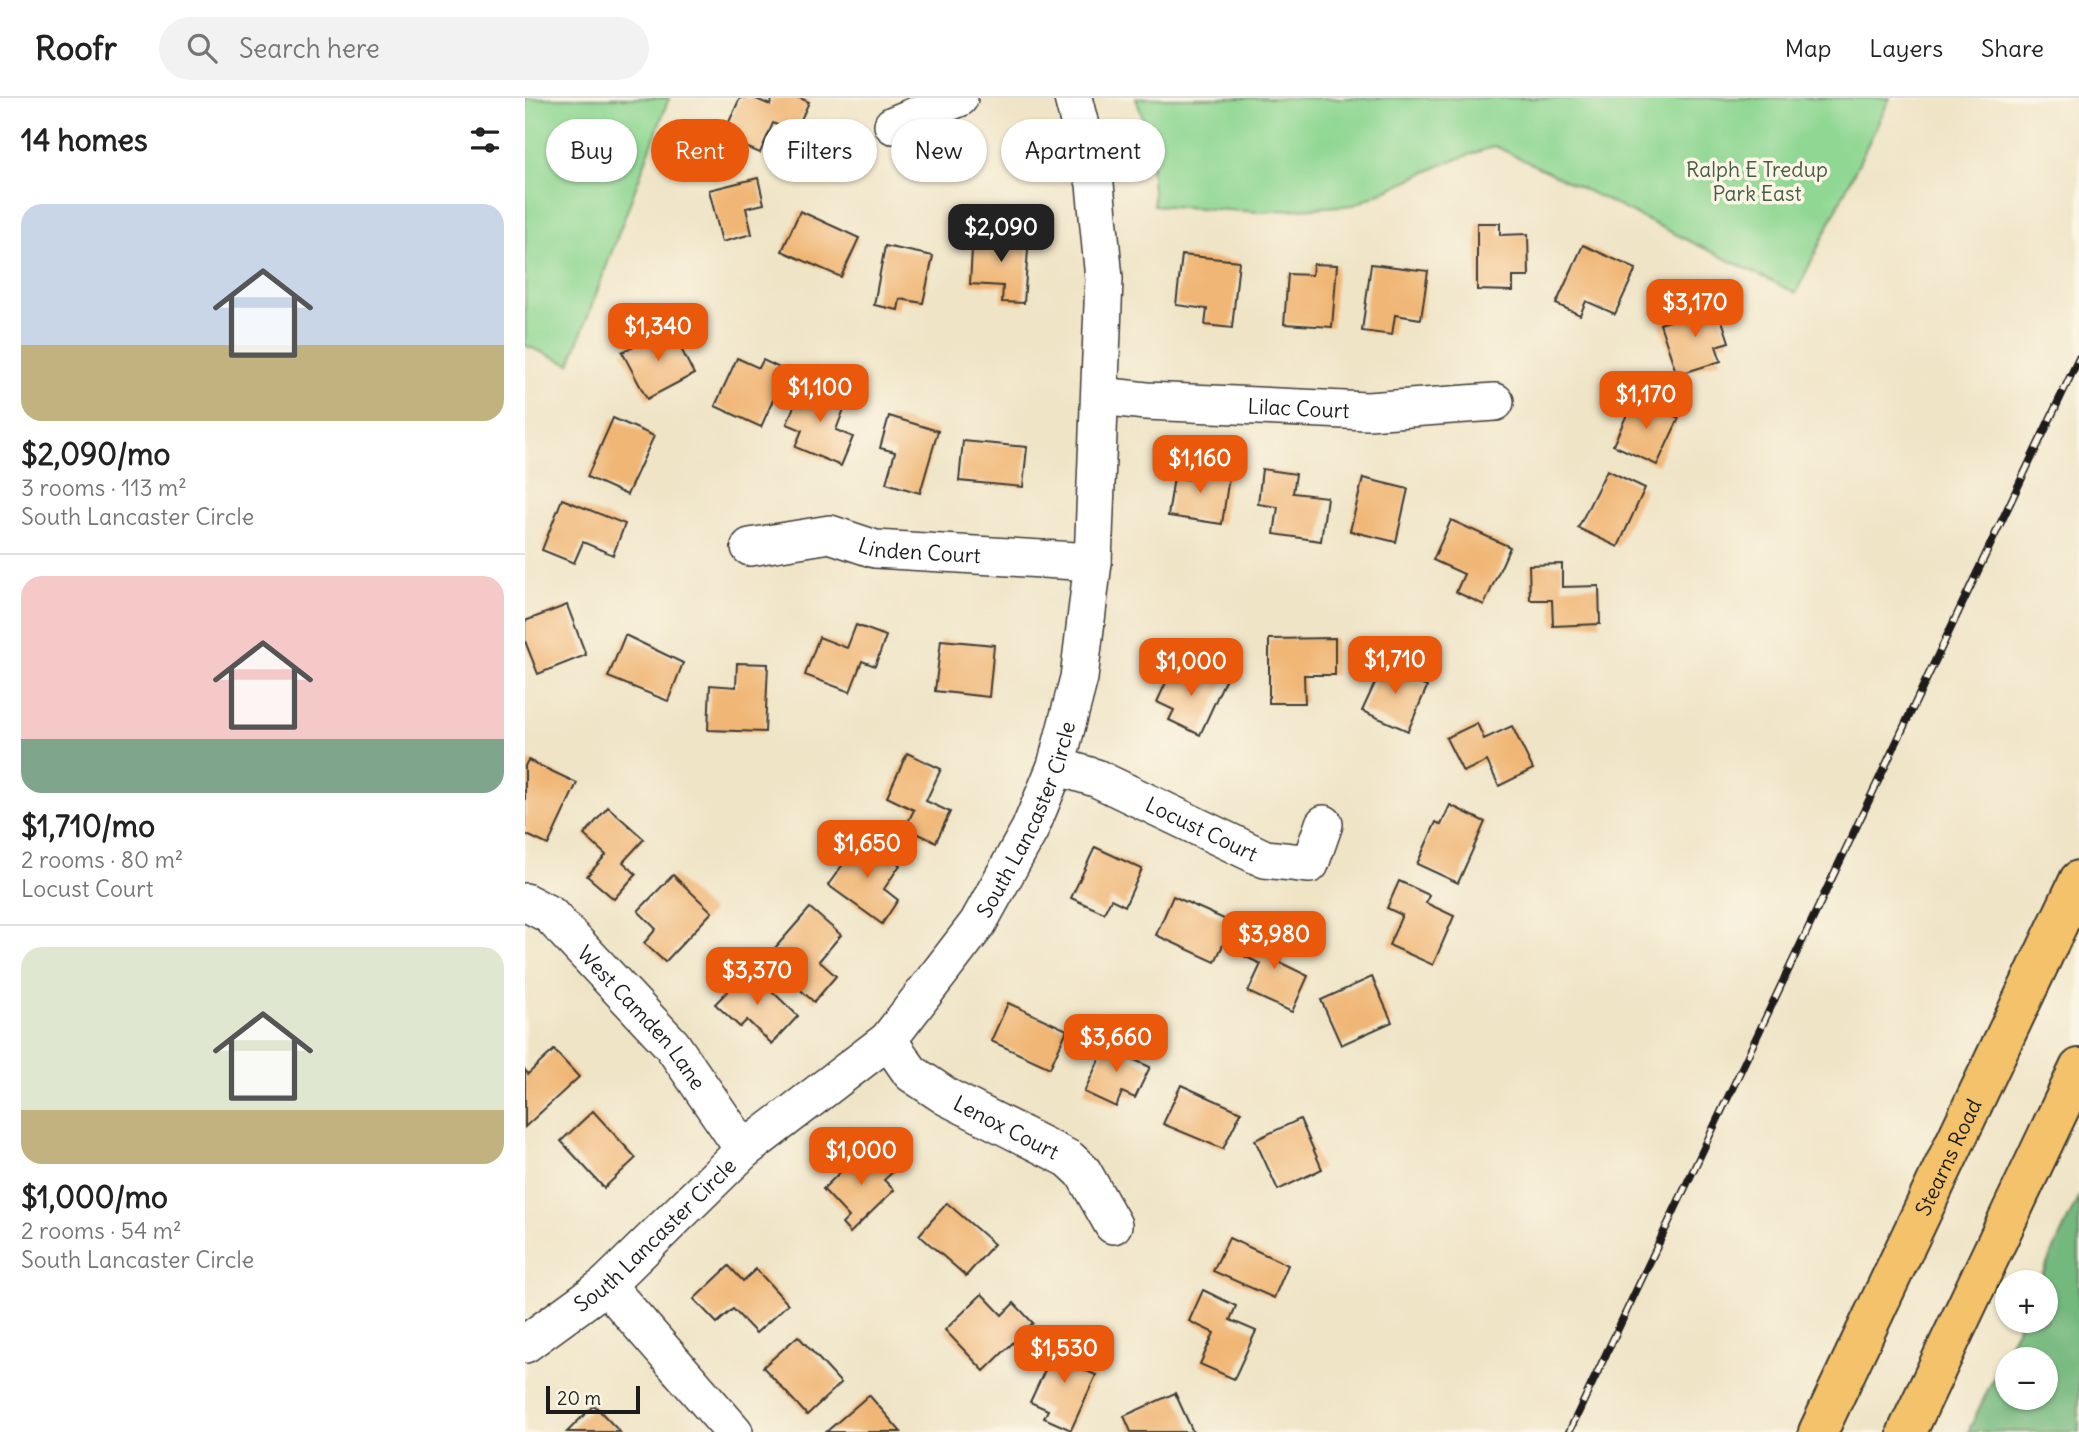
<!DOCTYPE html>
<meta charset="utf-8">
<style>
:root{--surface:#fff;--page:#f2f2f2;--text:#222;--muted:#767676;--line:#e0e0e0;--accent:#ea580c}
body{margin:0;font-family:Delius,sans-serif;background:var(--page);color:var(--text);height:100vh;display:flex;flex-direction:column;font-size:26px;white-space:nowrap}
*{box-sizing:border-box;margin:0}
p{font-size:23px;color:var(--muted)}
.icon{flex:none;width:38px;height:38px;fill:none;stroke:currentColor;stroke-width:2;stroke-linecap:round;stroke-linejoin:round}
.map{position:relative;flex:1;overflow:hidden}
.details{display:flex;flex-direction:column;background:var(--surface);width:525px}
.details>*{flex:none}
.hud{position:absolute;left:21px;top:21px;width:665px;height:63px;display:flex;gap:14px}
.controls{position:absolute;left:1470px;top:1172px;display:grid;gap:14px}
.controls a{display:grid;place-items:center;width:63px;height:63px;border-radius:50%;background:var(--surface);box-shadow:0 2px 5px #0004;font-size:35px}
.scale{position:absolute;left:21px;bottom:18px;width:94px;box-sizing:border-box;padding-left:7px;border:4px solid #1c1c1c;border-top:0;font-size:19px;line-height:24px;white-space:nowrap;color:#1c1c1c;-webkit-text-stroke:5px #fcf5e5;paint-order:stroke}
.price{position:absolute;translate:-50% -60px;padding:0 16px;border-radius:14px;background:var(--accent);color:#fff;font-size:23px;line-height:46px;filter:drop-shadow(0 2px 4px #0008)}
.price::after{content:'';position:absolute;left:50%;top:42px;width:21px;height:16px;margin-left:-10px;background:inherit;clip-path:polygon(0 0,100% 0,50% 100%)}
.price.current{background:#222;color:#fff}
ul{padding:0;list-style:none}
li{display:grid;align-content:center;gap:14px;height:371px;padding:0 21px}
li+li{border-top:2px solid var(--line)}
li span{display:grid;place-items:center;height:217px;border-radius:21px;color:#555}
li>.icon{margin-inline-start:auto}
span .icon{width:126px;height:126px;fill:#fffc;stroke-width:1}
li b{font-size:30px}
h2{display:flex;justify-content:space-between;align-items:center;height:84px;padding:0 21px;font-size:30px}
.pill{padding:0 24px;border-radius:32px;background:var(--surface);box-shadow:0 2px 5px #0004;font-size:24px;line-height:63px}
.pill.current{background:var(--accent);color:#fff}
header{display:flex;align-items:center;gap:42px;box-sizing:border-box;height:98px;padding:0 35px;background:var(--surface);border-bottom:2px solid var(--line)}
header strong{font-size:33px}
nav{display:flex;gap:38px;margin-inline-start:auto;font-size:24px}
.search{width:490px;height:63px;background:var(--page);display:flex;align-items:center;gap:18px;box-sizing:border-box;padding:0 24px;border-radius:38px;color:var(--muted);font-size:26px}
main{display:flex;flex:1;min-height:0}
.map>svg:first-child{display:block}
</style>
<header>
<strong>Roofr</strong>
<div class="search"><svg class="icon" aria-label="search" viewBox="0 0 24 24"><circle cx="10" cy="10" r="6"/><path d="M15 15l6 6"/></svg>Search here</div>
<nav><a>Map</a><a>Layers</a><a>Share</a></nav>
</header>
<main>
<section class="details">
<h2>14 homes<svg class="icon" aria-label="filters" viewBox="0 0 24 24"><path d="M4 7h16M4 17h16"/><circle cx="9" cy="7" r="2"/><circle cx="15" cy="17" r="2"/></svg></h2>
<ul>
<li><span style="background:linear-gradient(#c9d6e8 65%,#c2b280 0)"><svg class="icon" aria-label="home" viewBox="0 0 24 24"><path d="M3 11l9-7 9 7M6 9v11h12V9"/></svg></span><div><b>$2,090/mo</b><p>3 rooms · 113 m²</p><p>South Lancaster Circle</p></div></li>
<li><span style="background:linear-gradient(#f6c9c9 75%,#7fa58c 0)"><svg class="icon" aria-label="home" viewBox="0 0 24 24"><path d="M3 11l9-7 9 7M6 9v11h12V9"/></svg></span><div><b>$1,710/mo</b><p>2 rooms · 80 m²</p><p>Locust Court</p></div></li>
<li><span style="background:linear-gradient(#dfe7d0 75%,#c2b280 0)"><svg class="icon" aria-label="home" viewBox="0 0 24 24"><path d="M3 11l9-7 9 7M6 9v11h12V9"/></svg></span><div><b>$1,000/mo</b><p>2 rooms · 54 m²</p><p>South Lancaster Circle</p></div></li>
</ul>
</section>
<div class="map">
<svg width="1554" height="1334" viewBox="0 0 1554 1334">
<rect width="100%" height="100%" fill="#fcf5e5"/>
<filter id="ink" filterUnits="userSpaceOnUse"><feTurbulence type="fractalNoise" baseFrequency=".0143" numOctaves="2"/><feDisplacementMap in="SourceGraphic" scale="14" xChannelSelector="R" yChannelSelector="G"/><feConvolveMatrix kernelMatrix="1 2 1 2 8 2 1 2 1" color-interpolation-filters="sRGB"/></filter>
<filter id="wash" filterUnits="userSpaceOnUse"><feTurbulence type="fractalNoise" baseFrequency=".00686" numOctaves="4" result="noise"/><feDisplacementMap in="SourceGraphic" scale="28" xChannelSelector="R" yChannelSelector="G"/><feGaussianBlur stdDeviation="1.57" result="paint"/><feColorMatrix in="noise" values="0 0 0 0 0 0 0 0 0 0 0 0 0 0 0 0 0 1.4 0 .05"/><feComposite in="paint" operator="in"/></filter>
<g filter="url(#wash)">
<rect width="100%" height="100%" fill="#efe4c6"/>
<g fill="#8fd793" stroke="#567a58" stroke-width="2">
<polygon points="0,0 144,0 45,266 0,247"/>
<polygon points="611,0 1365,0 1271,195 970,48 923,64 829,107 734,114 629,107 624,39"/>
</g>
<path fill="#73b87d" stroke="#486a4c" stroke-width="2" fill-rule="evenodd" d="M1554,1098V1334H1443L1495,1223H1521V1185H1513ZM1482,1262H1521V1300H1482Z"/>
<g id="blocks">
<g fill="#f0b675">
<polygon points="215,0 229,0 245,7 248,0 275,0 284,4 270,35 248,25 235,55 197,39"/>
<polygon points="233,80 239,106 221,110 227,136 197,144 184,92"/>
<polygon points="275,113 334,140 316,179 257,153"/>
<polygon points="952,125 975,125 975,137 1003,136 1004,179 988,179 988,193 952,192"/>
<polygon points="448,134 504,138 499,205 477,204 478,188 445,186"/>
<polygon points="1058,147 1111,171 1090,216 1061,203 1055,217 1031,206"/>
<polygon points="360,148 408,158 398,205 375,201 373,212 349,207"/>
<polygon points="657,157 714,163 707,230 680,227 682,211 651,207"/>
<polygon points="788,166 812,167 807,229 759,226 763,176 787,177"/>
<polygon points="846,166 903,173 896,221 870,217 867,237 837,233"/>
<polygon points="1192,207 1204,244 1191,248 1196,263 1152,277 1135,226"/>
<polygon points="145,229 169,276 122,301 97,254"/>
<polygon points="212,260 234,270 238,262 261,273 236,329 190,308"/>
<polygon points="278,285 322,303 311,332 328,339 316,368 270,349 277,332 262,326"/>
<polygon points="1110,299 1154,320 1132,367 1088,347"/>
<polygon points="364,318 413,333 395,395 361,385 370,354 355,350"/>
<polygon points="88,320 129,338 102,397 62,379"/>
<polygon points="438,343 502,349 498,389 434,383"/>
<polygon points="665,366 705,372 697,426 643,418 649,379 663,381"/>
<polygon points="737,371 771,376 768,395 802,399 796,443 749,436 753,409 733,406"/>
<polygon points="1082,372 1120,390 1093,449 1053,430"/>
<polygon points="838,380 883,391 871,444 825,433"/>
<polygon points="37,401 100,426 88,457 58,444 49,465 17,452"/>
<polygon points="926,422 985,449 959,507 931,494 939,476 908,462"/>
<polygon points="1037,466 1037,489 1074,488 1075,526 1028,528 1027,502 1005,502 1004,467"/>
<polygon points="42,507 61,557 13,576 0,543 0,523"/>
<polygon points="331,527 361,538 350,568 337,563 325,594 280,577 294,539 322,550"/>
<polygon points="100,537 158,565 143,603 83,579"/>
<polygon points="810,540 810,577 779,577 780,605 744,605 744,541"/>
<polygon points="416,542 469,547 464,599 410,593"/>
<polygon points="862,559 884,569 879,579 902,589 883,633 837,613"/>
<polygon points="212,565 243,566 240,634 183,632 185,587 211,589"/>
<polygon points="648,569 675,581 680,570 701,580 675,637 644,622 649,612 632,604"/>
<polygon points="952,625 959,641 987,628 1008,671 974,688 962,663 938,674 921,640"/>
<polygon points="382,655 416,671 401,703 425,714 411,744 380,730 389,712 362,699"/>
<polygon points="3,662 52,685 23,747 0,736 0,668"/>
<polygon points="925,707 960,724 933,785 892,766 911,724 916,727"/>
<polygon points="83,709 119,741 98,764 111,776 89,801 62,778 81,757 59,737"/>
<polygon points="337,740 375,767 359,791 373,802 357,826 303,787"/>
<polygon points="570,749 617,771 600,808 586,801 579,815 546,800"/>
<polygon points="148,777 187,814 140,864 119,845 131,831 113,813"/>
<polygon points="874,783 904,797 901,805 929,818 908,867 864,847 877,817 862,810"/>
<polygon points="648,798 708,825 690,864 631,837"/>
<polygon points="285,810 316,837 294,863 311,878 289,904 262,880 272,869 250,850"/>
<polygon points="733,828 764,842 754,864 783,878 767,914 723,894 736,866 719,858"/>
<polygon points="224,871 273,918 247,946 222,922 215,929 190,906"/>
<polygon points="847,879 867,924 816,947 796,902"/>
<polygon points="483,905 542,932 525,970 466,943"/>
<polygon points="585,938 608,949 603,959 625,969 610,1000 597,994 591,1009 559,994"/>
<polygon points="29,952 54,979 0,1029 0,972 3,976"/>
<polygon points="656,987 716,1014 698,1051 638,1026"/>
<polygon points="68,1013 111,1060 79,1090 36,1043"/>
<polygon points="775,1021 797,1071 753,1092 730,1042"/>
<polygon points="344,1046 370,1072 359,1082 369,1092 325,1135 317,1126 324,1119 298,1091"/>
<polygon points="422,1105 469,1146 441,1178 394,1137"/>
<polygon points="704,1140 763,1167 749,1200 688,1173"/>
<polygon points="204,1168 218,1183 231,1171 263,1206 231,1235 208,1211 192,1225 169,1201"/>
<polygon points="678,1192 711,1208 705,1222 731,1233 709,1281 675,1266 689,1235 664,1223"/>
<polygon points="457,1196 477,1217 489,1205 508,1225 459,1273 420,1232"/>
<polygon points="273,1238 316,1285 282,1317 238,1269"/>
<polygon points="534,1242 566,1256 559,1272 571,1277 546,1332 519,1320 523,1312 505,1304"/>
<polygon points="650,1295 668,1334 606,1334 599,1318"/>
<polygon points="344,1297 376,1334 301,1334"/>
<polygon points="69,1307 95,1334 42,1334"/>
</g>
</g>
</g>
<g filter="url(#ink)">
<use href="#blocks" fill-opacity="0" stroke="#3c3a36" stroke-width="2"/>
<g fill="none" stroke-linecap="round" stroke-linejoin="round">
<g stroke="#3c3a36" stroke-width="40">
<g id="minor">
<polyline points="368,27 434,0"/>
<path id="s1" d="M576,298L621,303L842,313L970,304"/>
<path id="s2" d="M225,449L305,436L350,451L568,464"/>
<path id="s3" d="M531,668L571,680L740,761L785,766L799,726"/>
<path id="s4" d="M0,804L25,817L147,947L219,1052"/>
<path id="s5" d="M363,942L386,975L422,999L544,1061L558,1074L588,1127"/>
<polyline points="81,1187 209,1334"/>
<path id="s6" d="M0,1246L81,1187L219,1052L363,942L453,825L505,731L531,668L554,580L568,464L579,181L570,86L548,0"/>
</g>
</g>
<g stroke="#3c3a36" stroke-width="42">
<g id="major">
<path id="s7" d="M1293,1334L1554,782"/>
<polyline points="1382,1334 1554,970"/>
</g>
</g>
<use href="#minor" stroke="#fff" stroke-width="37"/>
<use href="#major" stroke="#f4c26a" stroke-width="38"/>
<g stroke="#1c1c1c" stroke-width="8">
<polyline id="rail" points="1044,1334 1554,260"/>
</g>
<use href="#rail" stroke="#fcf5e5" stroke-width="5" stroke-dasharray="16" stroke-linecap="butt"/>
</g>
</g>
<g text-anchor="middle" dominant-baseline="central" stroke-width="7" stroke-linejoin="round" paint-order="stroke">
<g font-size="21" fill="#445d46" stroke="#fcf5e5">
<text x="1232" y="71">Ralph E Tredup<tspan x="1232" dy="24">Park East</tspan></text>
</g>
<g font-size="21" fill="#1c1c1c" stroke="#fcf5e5">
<text stroke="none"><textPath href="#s1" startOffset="198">Lilac Court</textPath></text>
<text stroke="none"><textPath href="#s2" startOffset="173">Linden Court</textPath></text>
<text stroke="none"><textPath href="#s6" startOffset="737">South Lancaster Circle</textPath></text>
<text stroke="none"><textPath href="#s3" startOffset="159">Locust Court</textPath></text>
<text stroke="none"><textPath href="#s4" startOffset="166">West Camden Lane</textPath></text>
<text stroke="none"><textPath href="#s5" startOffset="150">Lenox Court</textPath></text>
<text stroke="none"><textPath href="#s7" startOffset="304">Stearns Road</textPath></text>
<text stroke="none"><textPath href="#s6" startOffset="170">South Lancaster Circle</textPath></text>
</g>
</g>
</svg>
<div class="controls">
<a>+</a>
<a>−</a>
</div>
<div class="scale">20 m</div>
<b class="price current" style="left:476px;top:166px">$2,090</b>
<b class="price" style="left:1170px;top:241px">$3,170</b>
<b class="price" style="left:133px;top:265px">$1,340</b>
<b class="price" style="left:295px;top:326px">$1,100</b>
<b class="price" style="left:1121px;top:333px">$1,170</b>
<b class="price" style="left:675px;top:397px">$1,160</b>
<b class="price" style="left:870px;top:598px">$1,710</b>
<b class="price" style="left:666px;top:600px">$1,000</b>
<b class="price" style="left:342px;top:782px">$1,650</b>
<b class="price" style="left:749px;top:873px">$3,980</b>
<b class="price" style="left:232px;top:909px">$3,370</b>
<b class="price" style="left:591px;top:976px">$3,660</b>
<b class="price" style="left:336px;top:1089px">$1,000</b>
<b class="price" style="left:539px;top:1287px">$1,530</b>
<div class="hud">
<a class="pill">Buy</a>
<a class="pill current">Rent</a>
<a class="pill">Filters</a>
<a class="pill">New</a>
<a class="pill">Apartment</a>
</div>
</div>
</main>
